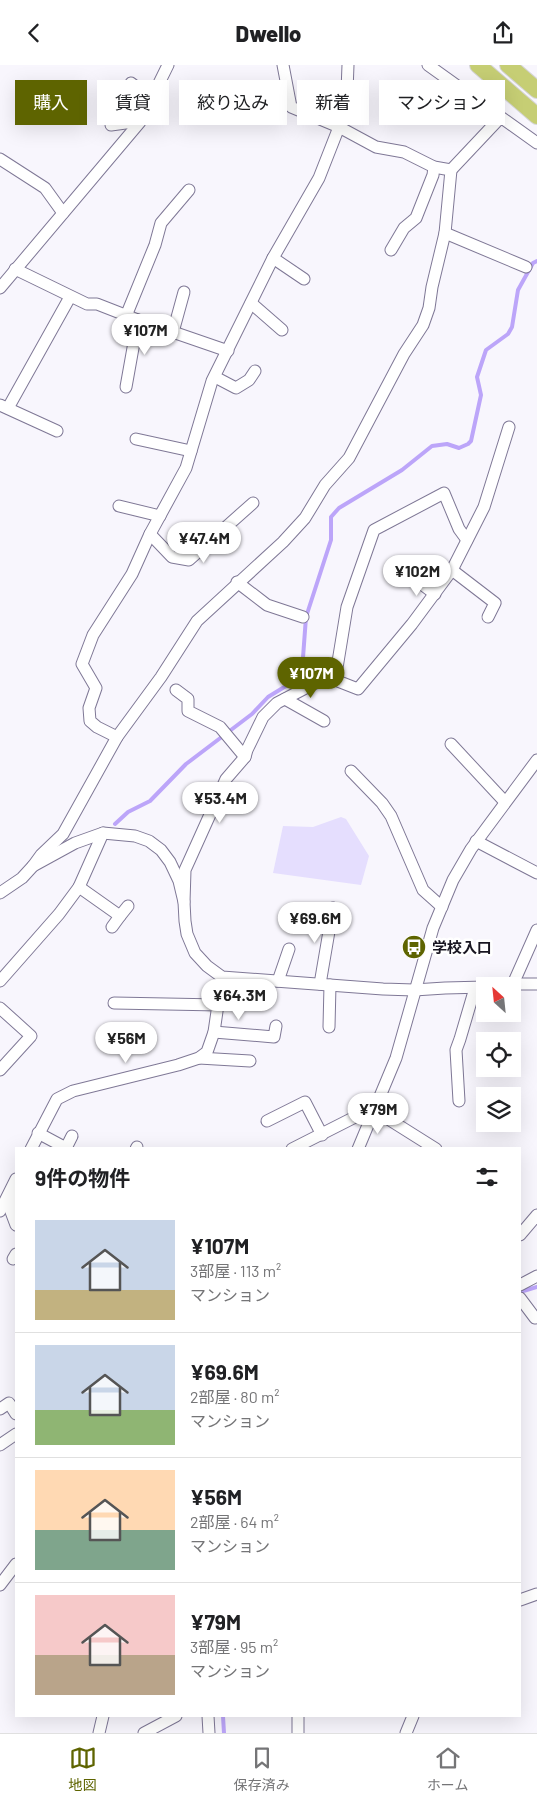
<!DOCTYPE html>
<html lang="ja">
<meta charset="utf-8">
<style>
:root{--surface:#fff;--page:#f6f6f6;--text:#202124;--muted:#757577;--line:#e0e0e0;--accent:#5e6400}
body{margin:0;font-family:Barlow,"Noto Sans JP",sans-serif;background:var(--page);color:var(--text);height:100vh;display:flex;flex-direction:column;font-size:19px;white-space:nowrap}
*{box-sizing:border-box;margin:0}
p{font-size:16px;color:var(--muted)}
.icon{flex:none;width:28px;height:28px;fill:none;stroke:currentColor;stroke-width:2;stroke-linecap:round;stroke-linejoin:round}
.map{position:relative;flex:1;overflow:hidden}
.drawer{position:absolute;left:15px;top:1082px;width:506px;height:570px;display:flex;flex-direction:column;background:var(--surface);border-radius:0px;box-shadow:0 5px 20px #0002}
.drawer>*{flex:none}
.top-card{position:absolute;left:15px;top:15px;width:508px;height:45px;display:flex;gap:10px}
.needle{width:32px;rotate:333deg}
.buttons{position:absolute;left:476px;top:912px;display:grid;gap:10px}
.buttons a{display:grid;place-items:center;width:45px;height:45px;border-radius:0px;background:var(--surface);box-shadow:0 5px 20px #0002;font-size:25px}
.price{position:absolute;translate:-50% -42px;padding:0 11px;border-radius:18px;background:#fff;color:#222;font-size:16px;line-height:32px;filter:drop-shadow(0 1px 2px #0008)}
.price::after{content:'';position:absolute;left:50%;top:30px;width:15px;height:11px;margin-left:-8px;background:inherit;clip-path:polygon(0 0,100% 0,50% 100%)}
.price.active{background:var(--accent);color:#fff}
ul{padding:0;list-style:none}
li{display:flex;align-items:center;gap:15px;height:125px;padding:0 20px}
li+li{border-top:1px solid var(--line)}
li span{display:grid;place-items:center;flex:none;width:140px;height:100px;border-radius:0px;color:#555}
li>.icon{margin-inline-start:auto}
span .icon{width:60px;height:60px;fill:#fffc;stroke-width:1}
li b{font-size:21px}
h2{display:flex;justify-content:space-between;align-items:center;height:60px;padding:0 20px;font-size:21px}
.pill{padding:0 18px;border-radius:0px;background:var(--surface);box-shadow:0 5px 20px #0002;font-size:18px;line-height:45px}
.pill.active{background:var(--accent);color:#fff}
header{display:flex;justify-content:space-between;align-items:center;height:65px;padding:0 20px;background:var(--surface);font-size:22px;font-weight:800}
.dock{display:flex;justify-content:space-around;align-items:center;height:70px;border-top:1px solid var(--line);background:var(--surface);font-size:14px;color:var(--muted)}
.dock a{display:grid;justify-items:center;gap:2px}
.dock .active{color:var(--accent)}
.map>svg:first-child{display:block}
</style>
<header><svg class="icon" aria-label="back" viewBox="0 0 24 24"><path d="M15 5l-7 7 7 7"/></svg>Dwello<svg class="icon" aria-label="share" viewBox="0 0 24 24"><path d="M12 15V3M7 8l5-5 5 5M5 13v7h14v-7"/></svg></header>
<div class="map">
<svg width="537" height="1668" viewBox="0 0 537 1668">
<rect width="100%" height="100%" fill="#f8f6fd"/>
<polygon fill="#e5defe" points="341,752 346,754 369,791 361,820 273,808 283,761 313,762"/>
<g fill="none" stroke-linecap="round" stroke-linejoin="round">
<g stroke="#bca5f9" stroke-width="4">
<polyline points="115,759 128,747 150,736 186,699 252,649 268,632 299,613 302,606 306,552 331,475 331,452 339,443 402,405 432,381 447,379 459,383 468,379 471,376 481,330 477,312 486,285 508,269 512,262 518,225 533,198 537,196"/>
<polyline points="520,1227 537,1222"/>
<polyline points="223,1651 224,1668"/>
</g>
<g stroke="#7f7896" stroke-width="13">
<g id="minor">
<polyline points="428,0 537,78"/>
<polyline points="131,18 144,28 137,46 142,52"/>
<polyline points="111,60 140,56"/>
<polyline points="0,94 45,123 63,148"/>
<polyline points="451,105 500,53"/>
<polyline points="445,168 526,202"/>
<polyline points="391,185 404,163 416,153 433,110 434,102"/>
<polyline points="273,193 304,214"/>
<polyline points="15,204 87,239 97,239 138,255 228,286"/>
<polyline points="0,223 140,57 168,0"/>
<polyline points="251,238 282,265"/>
<polyline points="126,251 155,180 161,158 189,125"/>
<polyline points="173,267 184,227"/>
<polyline points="215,312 236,323 249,315 255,306"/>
<polyline points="126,322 138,255"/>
<polyline points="0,340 57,366"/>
<polyline points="8,343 70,232"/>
<polyline points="136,374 191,386"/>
<polyline points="119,441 160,451"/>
<polyline points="150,469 172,492 189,495 253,438"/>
<polyline points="452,505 495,538 488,552"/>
<polyline points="415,514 435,529"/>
<polyline points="237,517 267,540 303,552"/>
<polyline points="335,615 347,542 374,465 444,428 459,464 467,475"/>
<polyline points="176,625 188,634 188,646 220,662 245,692"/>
<polyline points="285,634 324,656"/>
<polyline points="117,672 97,662 90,656 89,643 96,623 82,599 93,570 132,509 150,469 186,403 212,316 273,193 319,113 339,62 347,26 348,0"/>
<polyline points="451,679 505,737"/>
<polyline points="351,706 382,738 391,751 423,825 442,842"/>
<polyline points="476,776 537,808"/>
<polyline points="33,801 41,790 63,769 117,672 161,612 197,556 283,477 305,453 325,420 349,393 404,289 423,260 429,243 432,222 445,168 451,105 434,102 404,87 376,82 339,62 291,42 283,0"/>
<polyline points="79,822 120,851 128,841"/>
<polyline points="0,828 22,813 33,801 75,778 103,768 135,771 149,776 161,785 170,797 179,816 184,837 185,856 187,869 195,888 207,901 222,912 383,924 414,925 445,923 485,922"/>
<polyline points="184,837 185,805 190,794 226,714 245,692 247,685 263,652 277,638 321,615 335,615 358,624 412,559 452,505 484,442 509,362"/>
<polyline points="112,862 120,851"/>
<polyline points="0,916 59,849 79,822 103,768"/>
<polyline points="278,916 289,884"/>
<polyline points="320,919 333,843"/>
<polyline points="513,919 537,865"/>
<polyline points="494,921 513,919 537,919"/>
<polyline points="114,938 219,940"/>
<polyline points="0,943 31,971 0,1005"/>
<polyline points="329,962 330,920"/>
<polyline points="214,967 274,972 276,961"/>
<polyline points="199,993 250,996"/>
<polyline points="459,1036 456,985 460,974 475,923"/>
<polyline points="374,1045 436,1084"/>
<polyline points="267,1056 305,1037 322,1070"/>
<polyline points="38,1068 66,1083 72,1071"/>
<polyline points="31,1084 57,1034 73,1026 178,1000 199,993 207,987 214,967 222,912"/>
<polyline points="136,1084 137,1082"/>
<polyline points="292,1084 357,1051 374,1045"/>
<polyline points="358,1084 396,993 433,863 453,815 471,784 537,695"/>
<polyline points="10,1130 10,1144 16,1160"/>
<polyline points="0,1146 16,1114"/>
<polyline points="520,1170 537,1150"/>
<polyline points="13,1194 16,1189"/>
<polyline points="520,1220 537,1211"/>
<polyline points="520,1233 535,1253"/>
<polyline points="0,1344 9,1338 16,1349"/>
<polyline points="0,1380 16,1369"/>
<polyline points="0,1520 16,1499"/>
<polyline points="520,1535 537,1529"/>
<polyline points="208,1651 209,1668"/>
<polyline points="298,1651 298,1668"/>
<polyline points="99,1668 103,1651"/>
<polyline points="144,1668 176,1651"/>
<polyline points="406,1668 413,1651"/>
</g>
</g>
<g stroke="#d5d5d7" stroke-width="18">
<g id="highway">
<polyline points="478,0 537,51"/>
<polyline points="508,0 537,25"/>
</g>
</g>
<use href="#minor" stroke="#fff" stroke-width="11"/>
<use href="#highway" stroke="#c6ce74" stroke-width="16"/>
</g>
<defs>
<g id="bus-disc" transform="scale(1.25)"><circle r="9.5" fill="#5e6400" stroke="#fff"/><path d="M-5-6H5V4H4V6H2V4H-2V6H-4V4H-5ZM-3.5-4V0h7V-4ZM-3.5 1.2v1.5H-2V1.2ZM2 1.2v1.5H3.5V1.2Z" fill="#fff"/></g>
</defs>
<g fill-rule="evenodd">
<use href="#bus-disc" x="414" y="882"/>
</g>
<g text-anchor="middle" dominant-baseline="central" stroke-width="5" stroke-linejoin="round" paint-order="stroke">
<g font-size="15" font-weight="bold" fill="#181521" stroke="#fff" text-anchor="start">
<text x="432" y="882">学校入口</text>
</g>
</g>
</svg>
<div class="buttons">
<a><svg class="needle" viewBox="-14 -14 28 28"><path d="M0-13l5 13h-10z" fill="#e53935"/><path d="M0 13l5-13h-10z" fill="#757577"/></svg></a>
<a><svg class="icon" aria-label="locate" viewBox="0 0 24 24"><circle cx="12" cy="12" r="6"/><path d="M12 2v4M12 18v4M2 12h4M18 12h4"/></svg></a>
<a><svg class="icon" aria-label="layers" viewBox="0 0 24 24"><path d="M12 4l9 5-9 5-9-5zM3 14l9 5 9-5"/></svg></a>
</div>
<b class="price" style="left:145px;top:291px">¥107M</b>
<b class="price" style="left:204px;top:499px">¥47.4M</b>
<b class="price" style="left:417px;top:532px">¥102M</b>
<b class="price active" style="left:311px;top:634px">¥107M</b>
<b class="price" style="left:220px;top:759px">¥53.4M</b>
<b class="price" style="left:315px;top:879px">¥69.6M</b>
<b class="price" style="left:239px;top:956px">¥64.3M</b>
<b class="price" style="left:126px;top:999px">¥56M</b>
<b class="price" style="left:378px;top:1070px">¥79M</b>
<div class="top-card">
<a class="pill active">購入</a>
<a class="pill">賃貸</a>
<a class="pill">絞り込み</a>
<a class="pill">新着</a>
<a class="pill">マンション</a>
</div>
<section class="drawer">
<h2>9件の物件<svg class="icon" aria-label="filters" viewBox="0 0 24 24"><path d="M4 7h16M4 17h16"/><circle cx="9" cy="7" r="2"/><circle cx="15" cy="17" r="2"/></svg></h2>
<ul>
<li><span style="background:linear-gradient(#c9d6e8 70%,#c2b280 0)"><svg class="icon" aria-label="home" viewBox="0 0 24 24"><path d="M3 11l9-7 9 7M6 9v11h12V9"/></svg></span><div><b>¥107M</b><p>3部屋 · 113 m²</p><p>マンション</p></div></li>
<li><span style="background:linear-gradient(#c9d6e8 65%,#8fb573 0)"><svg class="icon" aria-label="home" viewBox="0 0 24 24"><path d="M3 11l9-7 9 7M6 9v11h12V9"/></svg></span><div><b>¥69.6M</b><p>2部屋 · 80 m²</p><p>マンション</p></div></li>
<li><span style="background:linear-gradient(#ffd9b3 60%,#7fa58c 0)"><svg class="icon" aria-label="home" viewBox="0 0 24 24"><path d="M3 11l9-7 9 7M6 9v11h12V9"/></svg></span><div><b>¥56M</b><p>2部屋 · 64 m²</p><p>マンション</p></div></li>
<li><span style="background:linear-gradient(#f6c9c9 60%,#b9a48a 0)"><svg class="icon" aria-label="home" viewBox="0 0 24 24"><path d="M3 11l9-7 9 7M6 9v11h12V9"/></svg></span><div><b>¥79M</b><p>3部屋 · 95 m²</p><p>マンション</p></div></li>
</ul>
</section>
</div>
<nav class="dock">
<a class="active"><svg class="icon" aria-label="map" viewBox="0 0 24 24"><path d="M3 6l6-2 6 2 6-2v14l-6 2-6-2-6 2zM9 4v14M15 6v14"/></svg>地図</a>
<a><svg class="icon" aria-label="saved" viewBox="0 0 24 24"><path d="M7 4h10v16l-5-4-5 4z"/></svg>保存済み</a>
<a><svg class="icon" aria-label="home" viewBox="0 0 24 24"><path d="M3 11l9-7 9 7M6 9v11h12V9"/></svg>ホーム</a>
</nav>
